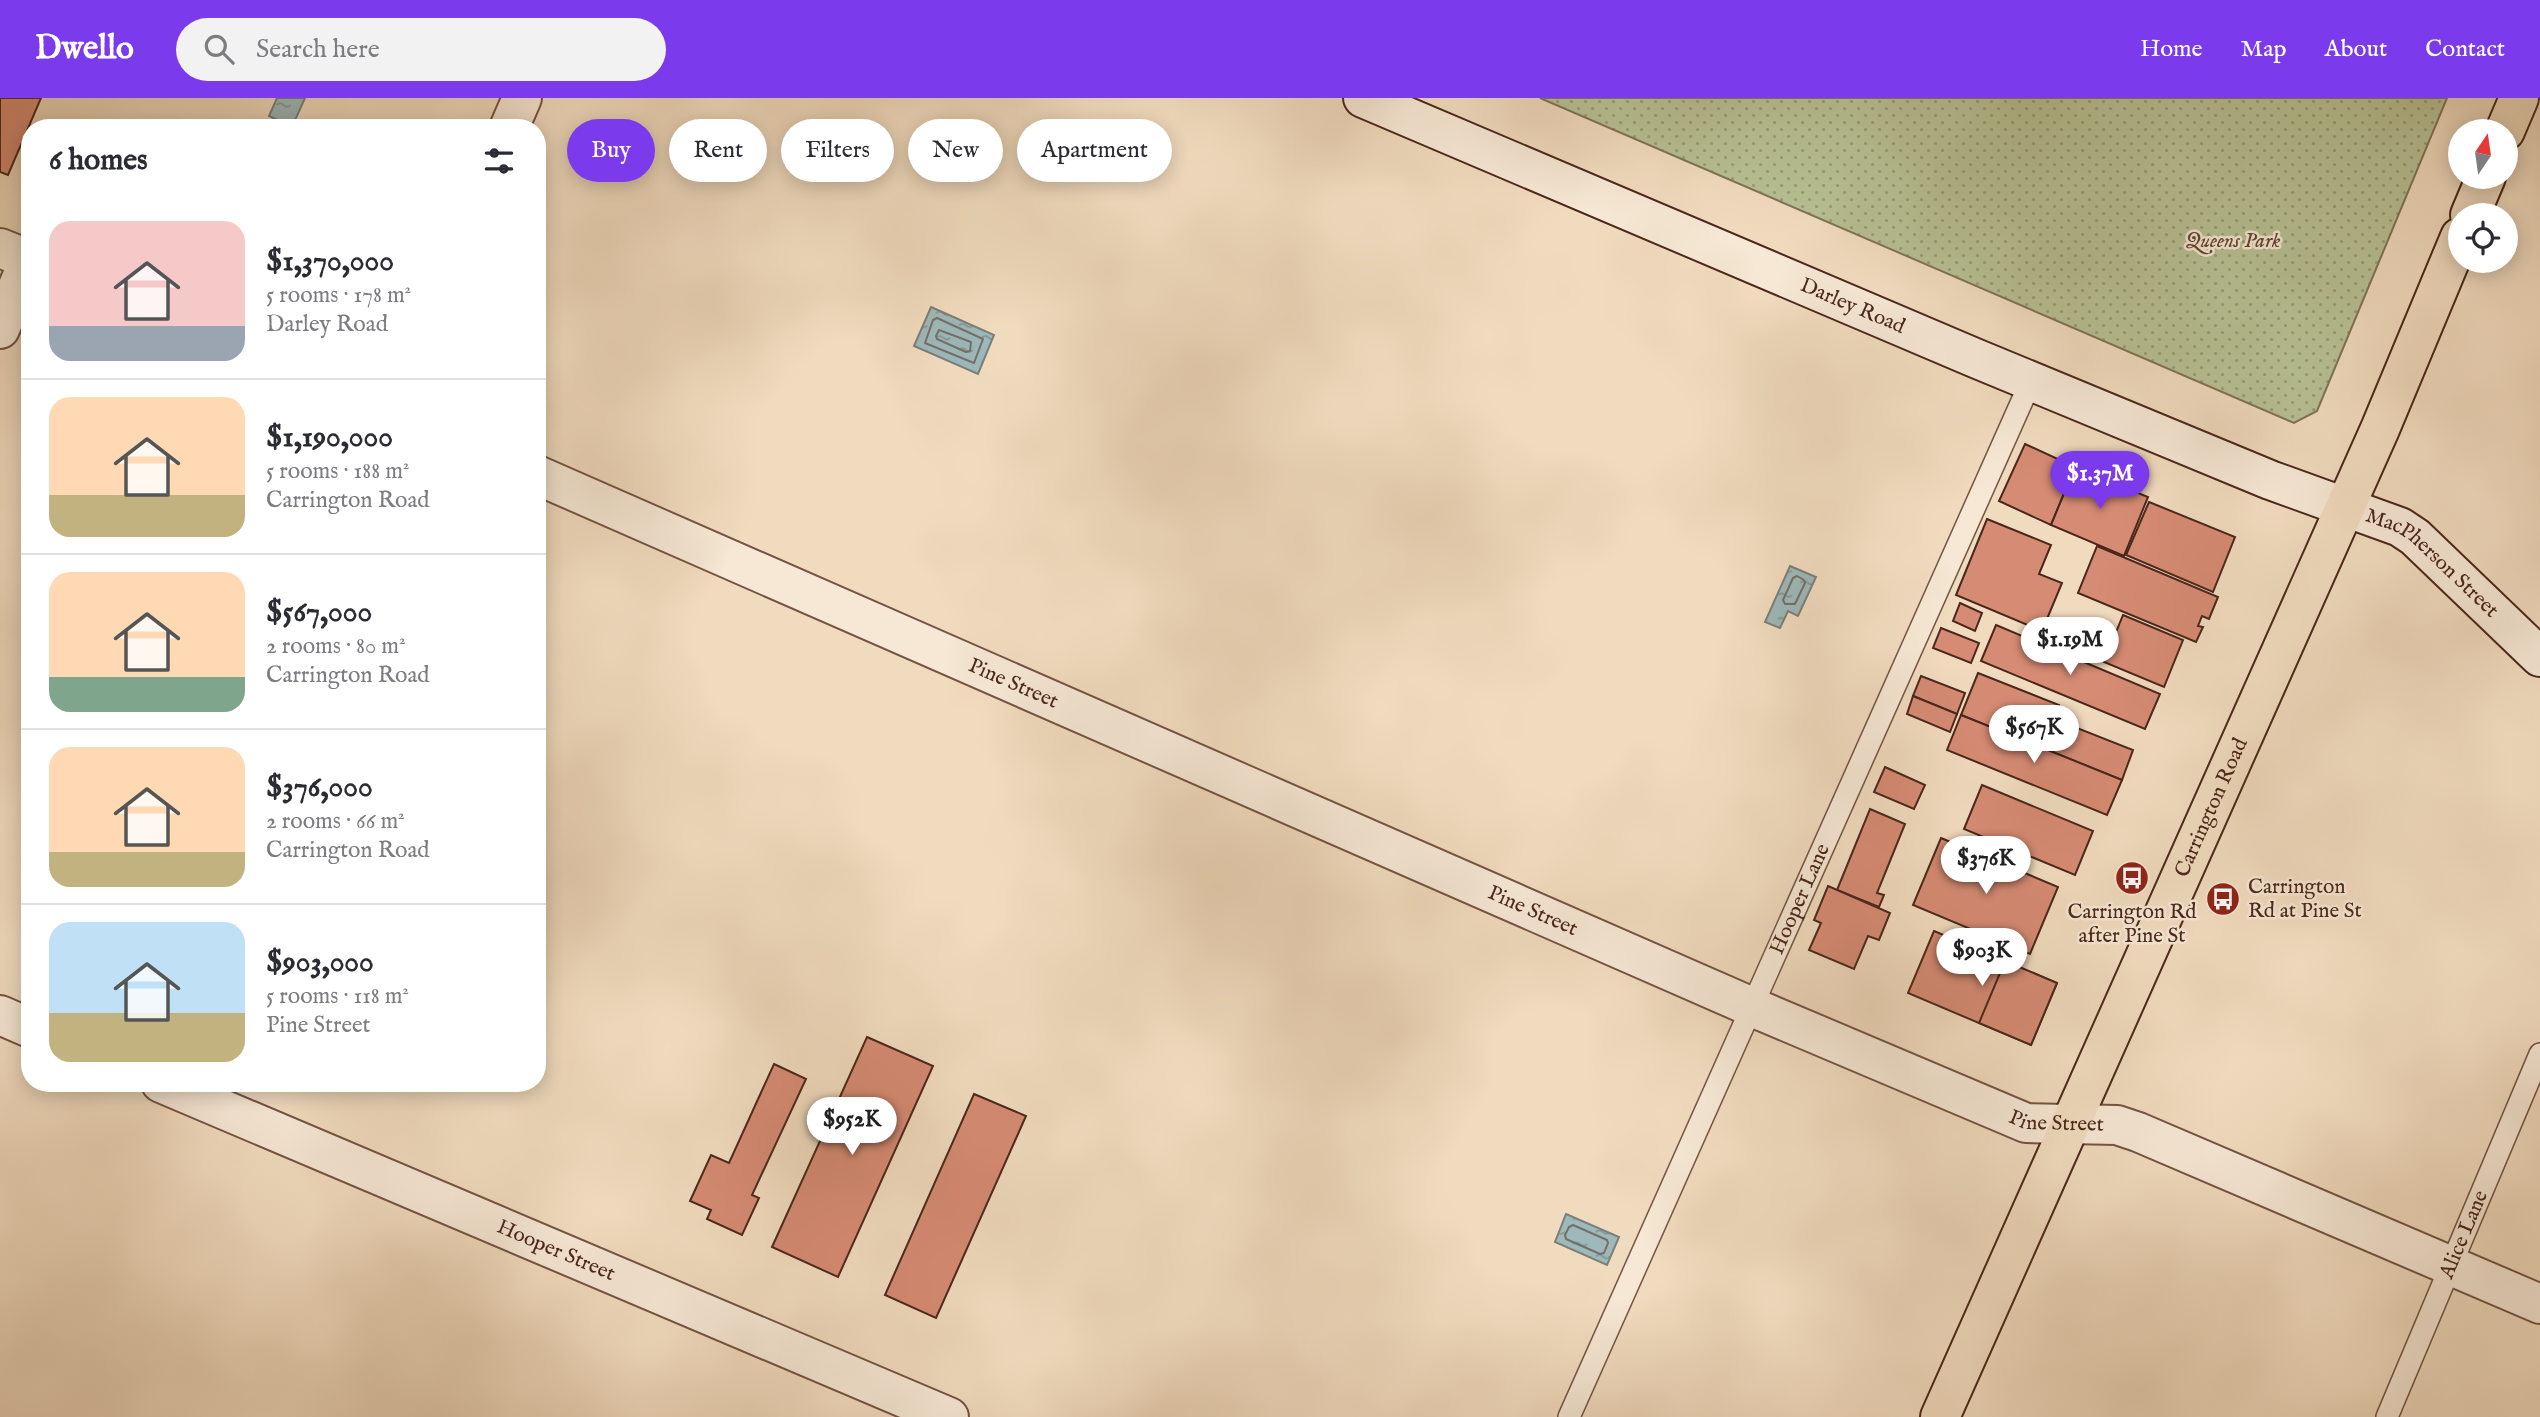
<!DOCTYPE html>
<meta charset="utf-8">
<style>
:root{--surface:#fff;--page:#f2f2f3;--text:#2b2b33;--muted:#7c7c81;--line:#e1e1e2;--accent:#7c3aed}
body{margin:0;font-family:"IM FELL English",serif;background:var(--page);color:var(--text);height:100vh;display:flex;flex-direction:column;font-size:26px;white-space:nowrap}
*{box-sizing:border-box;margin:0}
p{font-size:23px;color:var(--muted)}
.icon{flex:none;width:38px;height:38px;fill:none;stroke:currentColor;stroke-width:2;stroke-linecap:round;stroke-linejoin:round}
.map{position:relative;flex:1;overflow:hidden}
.side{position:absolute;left:21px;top:21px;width:525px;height:973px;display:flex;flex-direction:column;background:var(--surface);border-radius:28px;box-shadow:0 4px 18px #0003}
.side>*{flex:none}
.top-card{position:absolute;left:567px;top:21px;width:665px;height:63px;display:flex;gap:14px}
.needle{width:46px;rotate:13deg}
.tools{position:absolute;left:2448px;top:21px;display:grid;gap:14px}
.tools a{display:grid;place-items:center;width:70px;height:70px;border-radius:50%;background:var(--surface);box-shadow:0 4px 18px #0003;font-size:35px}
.price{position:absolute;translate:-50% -60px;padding:0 16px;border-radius:24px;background:#fff;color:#222;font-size:23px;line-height:46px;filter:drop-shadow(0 2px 4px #0008)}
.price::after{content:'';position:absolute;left:50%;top:42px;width:21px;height:16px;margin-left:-10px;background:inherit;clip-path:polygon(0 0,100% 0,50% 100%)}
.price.current{background:var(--accent);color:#fff}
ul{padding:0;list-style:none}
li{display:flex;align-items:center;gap:21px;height:175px;padding:0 28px}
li+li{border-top:2px solid var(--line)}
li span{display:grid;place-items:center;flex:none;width:196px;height:140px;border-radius:21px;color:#555}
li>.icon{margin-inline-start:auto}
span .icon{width:84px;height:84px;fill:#fffc;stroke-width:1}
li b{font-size:30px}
h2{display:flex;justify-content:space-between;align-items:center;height:84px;padding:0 28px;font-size:30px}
.tag{padding:0 24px;border-radius:32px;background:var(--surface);box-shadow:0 4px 18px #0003;font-size:24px;line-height:63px}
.tag.current{background:var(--accent);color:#fff}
header{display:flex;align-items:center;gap:42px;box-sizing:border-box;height:98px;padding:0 35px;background:var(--accent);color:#fff}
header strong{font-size:33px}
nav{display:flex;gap:38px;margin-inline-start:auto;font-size:24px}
.search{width:490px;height:63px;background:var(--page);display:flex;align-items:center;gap:18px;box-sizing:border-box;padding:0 24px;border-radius:38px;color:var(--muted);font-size:26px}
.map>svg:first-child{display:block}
</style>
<header>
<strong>Dwello</strong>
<div class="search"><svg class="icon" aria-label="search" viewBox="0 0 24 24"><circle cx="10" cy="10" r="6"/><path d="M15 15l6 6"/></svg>Search here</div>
<nav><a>Home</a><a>Map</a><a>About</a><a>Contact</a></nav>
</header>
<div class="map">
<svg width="2540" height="1319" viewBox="0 0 2540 1319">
<defs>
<pattern id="park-dots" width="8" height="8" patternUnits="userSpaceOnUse" patternTransform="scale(1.75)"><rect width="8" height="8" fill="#b7c195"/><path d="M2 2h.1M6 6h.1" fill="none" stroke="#979d79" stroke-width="1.8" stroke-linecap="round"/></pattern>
<pattern id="water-ripples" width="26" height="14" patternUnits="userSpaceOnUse" patternTransform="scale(1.75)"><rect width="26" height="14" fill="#9db9ba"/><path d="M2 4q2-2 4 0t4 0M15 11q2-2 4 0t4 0" fill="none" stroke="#829696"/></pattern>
</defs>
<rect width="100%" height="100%" fill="#f1dbbf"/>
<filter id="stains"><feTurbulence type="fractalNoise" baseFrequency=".00286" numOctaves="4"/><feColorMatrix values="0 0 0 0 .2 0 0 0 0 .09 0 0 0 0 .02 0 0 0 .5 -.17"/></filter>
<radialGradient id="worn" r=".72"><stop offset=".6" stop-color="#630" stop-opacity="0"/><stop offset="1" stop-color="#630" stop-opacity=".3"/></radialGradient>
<polygon fill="url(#park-dots)" stroke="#807458" stroke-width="2" points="1540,0 2447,0 2317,313 2294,325"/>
<g fill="url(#water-ripples)" stroke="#7c7f7a" stroke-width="2">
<polygon points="277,0 305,0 292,29 269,18"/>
<polygon points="931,209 994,237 978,276 914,248"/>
<polygon points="1790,468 1816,479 1798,518 1788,513 1780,530 1765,524"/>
<polygon points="1566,1116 1619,1139 1607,1167 1555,1144"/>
</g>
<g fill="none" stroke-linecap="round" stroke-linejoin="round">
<g stroke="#74706a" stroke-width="2">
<polygon points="937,220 983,241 974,265 925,245 933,222"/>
<polygon points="939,232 971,244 970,253 966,254 937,241 936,238"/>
<polygon points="1797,478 1804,482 1805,485 1795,506 1785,506 1783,502 1793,480"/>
<polygon points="1573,1127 1607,1142 1608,1145 1604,1155 1600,1156 1566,1141 1565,1137 1569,1129"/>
</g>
</g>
<g fill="#d68b74" stroke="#4a271a" stroke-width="2">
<polygon points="0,0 41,0 8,77 0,74"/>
<polygon points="2025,346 2075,369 2051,427 1999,403"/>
<polygon points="2075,369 2148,399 2124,458 2051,427"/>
<polygon points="2149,404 2235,439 2213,494 2126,457"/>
<polygon points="1987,421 2051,447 2039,476 2062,485 2042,533 1956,497"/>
<polygon points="2097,448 2218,499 2209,521 2202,518 2198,528 2203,529 2196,544 2078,495"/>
<polygon points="1960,505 1982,515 1975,533 1953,523"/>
<polygon points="2123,517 2183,542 2164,589 2104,564"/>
<polygon points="1996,527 2160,596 2145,631 1981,563"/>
<polygon points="1941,530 1979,545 1971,565 1933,550"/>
<polygon points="1978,575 2059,607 2054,621 2133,652 2122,682 1961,617"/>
<polygon points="1921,578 1965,595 1957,616 1913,598"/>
<polygon points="1913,598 1957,616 1950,634 1907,616"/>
<polygon points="1961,617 2122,682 2107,717 1947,652"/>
<polygon points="1885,669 1925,687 1914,711 1874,694"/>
<polygon points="1982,687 2093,733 2075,777 1964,731"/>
<polygon points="1870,711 1905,726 1877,795 1884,797 1879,809 1837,792"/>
<polygon points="1941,740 2058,789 2030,856 1913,807"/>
<polygon points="1828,788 1890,815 1879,842 1868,838 1854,871 1809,852 1821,825 1814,822"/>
<polygon points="1934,833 2057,885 2031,947 1908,895"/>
<polygon points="2005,863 2057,885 2031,947 1979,925"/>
<polygon points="867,939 933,968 838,1179 772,1149"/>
<polygon points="774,966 806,981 752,1097 759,1100 742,1137 707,1121 711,1112 690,1103 711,1057 729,1065"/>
<polygon points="974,996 1026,1018 936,1220 885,1197"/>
</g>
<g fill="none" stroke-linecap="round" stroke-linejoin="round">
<g stroke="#745443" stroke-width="24">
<g id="lane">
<path id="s1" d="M1569,1319L2031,283"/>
<path id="s2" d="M2387,1319L2540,956"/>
</g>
</g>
<g stroke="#745443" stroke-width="42">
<g id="street">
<polyline points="509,30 522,0"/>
<polyline points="0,150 30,162"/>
<polyline points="0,231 29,162"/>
<path id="s3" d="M537,377L1752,909L2026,1025L2117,1027L2138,1034L2540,1206"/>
<polyline points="0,917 30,930"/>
<path id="s4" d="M161,985L949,1319"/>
</g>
</g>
<g stroke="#4a271a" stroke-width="42">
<g id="secondary">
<path id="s5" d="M1363,0L1975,260L2270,382L2400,429L2415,439L2540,559"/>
</g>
</g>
<g stroke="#4a271a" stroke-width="42">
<g id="primary">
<polyline points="2505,33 2519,0"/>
<polyline points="2470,117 2486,79"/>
<path id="s6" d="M1940,1319L2380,331L2460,139"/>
</g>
</g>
<use href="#lane" stroke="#f6e8d5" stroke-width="21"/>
<use href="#street" stroke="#f6e8d5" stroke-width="38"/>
<use href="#secondary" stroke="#f6e8d5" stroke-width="38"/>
<use href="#primary" stroke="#f1dbbf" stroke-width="38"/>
</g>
<defs>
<g id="bus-disc" transform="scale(1.75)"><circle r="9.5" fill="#8f2418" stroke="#f6e8d5"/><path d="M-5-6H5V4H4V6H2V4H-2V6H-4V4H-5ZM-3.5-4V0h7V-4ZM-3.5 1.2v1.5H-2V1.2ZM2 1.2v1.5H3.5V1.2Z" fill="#fff"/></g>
</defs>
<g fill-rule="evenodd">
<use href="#bus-disc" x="2132" y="780"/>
<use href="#bus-disc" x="2223" y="801"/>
</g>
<g text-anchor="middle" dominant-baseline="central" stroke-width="5" stroke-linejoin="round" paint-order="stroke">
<g font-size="21" font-style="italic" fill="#604633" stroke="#f6e8d5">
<text x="2233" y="143">Queens Park</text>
</g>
<g font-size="21" fill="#4a271a" stroke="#f6e8d5">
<text stroke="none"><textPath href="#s5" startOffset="532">Darley Road</textPath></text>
<text stroke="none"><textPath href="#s5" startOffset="1169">MacPherson Street</textPath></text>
<text stroke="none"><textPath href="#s3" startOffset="520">Pine Street</textPath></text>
<text stroke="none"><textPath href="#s6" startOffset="667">Carrington Road</textPath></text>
<text stroke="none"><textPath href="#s1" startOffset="567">Hooper Lane</textPath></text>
<text stroke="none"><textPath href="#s3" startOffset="1087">Pine Street</textPath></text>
<text stroke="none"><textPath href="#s3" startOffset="1654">Pine Street</textPath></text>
<text stroke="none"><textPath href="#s2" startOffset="198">Alice Lane</textPath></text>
<text stroke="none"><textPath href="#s4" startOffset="429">Hooper Street</textPath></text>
</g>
<g font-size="21" fill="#4a271a" stroke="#f6e8d5" text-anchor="start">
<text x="2248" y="789">Carrington<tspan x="2248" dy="24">Rd at Pine St</tspan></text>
<text x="2132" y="814" text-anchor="middle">Carrington Rd<tspan x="2132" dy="24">after Pine St</tspan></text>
</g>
</g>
<rect width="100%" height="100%" filter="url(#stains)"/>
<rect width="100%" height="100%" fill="url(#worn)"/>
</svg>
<div class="tools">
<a><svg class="needle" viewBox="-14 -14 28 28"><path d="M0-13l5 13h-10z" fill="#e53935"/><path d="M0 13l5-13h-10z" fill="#7c7c81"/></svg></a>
<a><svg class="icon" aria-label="locate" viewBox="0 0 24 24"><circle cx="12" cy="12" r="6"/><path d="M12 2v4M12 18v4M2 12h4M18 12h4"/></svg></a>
</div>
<b class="price current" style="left:2100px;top:413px">$1.37M</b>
<b class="price" style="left:2070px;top:579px">$1.19M</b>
<b class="price" style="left:2034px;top:667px">$567K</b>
<b class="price" style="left:1986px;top:798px">$376K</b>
<b class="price" style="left:1982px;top:890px">$903K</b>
<b class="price" style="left:852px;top:1059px">$952K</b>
<div class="top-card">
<a class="tag current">Buy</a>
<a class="tag">Rent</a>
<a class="tag">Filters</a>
<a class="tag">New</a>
<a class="tag">Apartment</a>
</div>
<section class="side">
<h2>6 homes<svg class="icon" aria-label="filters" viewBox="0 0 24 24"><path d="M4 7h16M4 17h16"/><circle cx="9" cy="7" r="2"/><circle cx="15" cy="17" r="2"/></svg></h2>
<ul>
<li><span style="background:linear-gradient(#f6c9c9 75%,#9aa5b1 0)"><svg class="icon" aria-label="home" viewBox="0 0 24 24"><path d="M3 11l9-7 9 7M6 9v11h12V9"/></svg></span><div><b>$1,370,000</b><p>5 rooms · 178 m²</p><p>Darley Road</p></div></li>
<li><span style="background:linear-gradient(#ffd9b3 70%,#c2b280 0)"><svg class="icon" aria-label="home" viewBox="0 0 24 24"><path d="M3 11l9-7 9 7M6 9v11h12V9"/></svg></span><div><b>$1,190,000</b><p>5 rooms · 188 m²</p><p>Carrington Road</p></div></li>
<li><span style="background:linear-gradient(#ffd9b3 75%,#7fa58c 0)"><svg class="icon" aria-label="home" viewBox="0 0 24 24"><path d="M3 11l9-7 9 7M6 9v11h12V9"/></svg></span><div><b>$567,000</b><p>2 rooms · 80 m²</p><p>Carrington Road</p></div></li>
<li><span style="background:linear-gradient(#ffd9b3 75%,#c2b280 0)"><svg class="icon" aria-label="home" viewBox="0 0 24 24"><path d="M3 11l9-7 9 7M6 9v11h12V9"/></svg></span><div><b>$376,000</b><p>2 rooms · 66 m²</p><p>Carrington Road</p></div></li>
<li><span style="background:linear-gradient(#bfe0f5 65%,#c2b280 0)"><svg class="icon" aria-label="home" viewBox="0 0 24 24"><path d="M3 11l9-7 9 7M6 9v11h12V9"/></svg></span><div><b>$903,000</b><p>5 rooms · 118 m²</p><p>Pine Street</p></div></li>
</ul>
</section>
</div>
